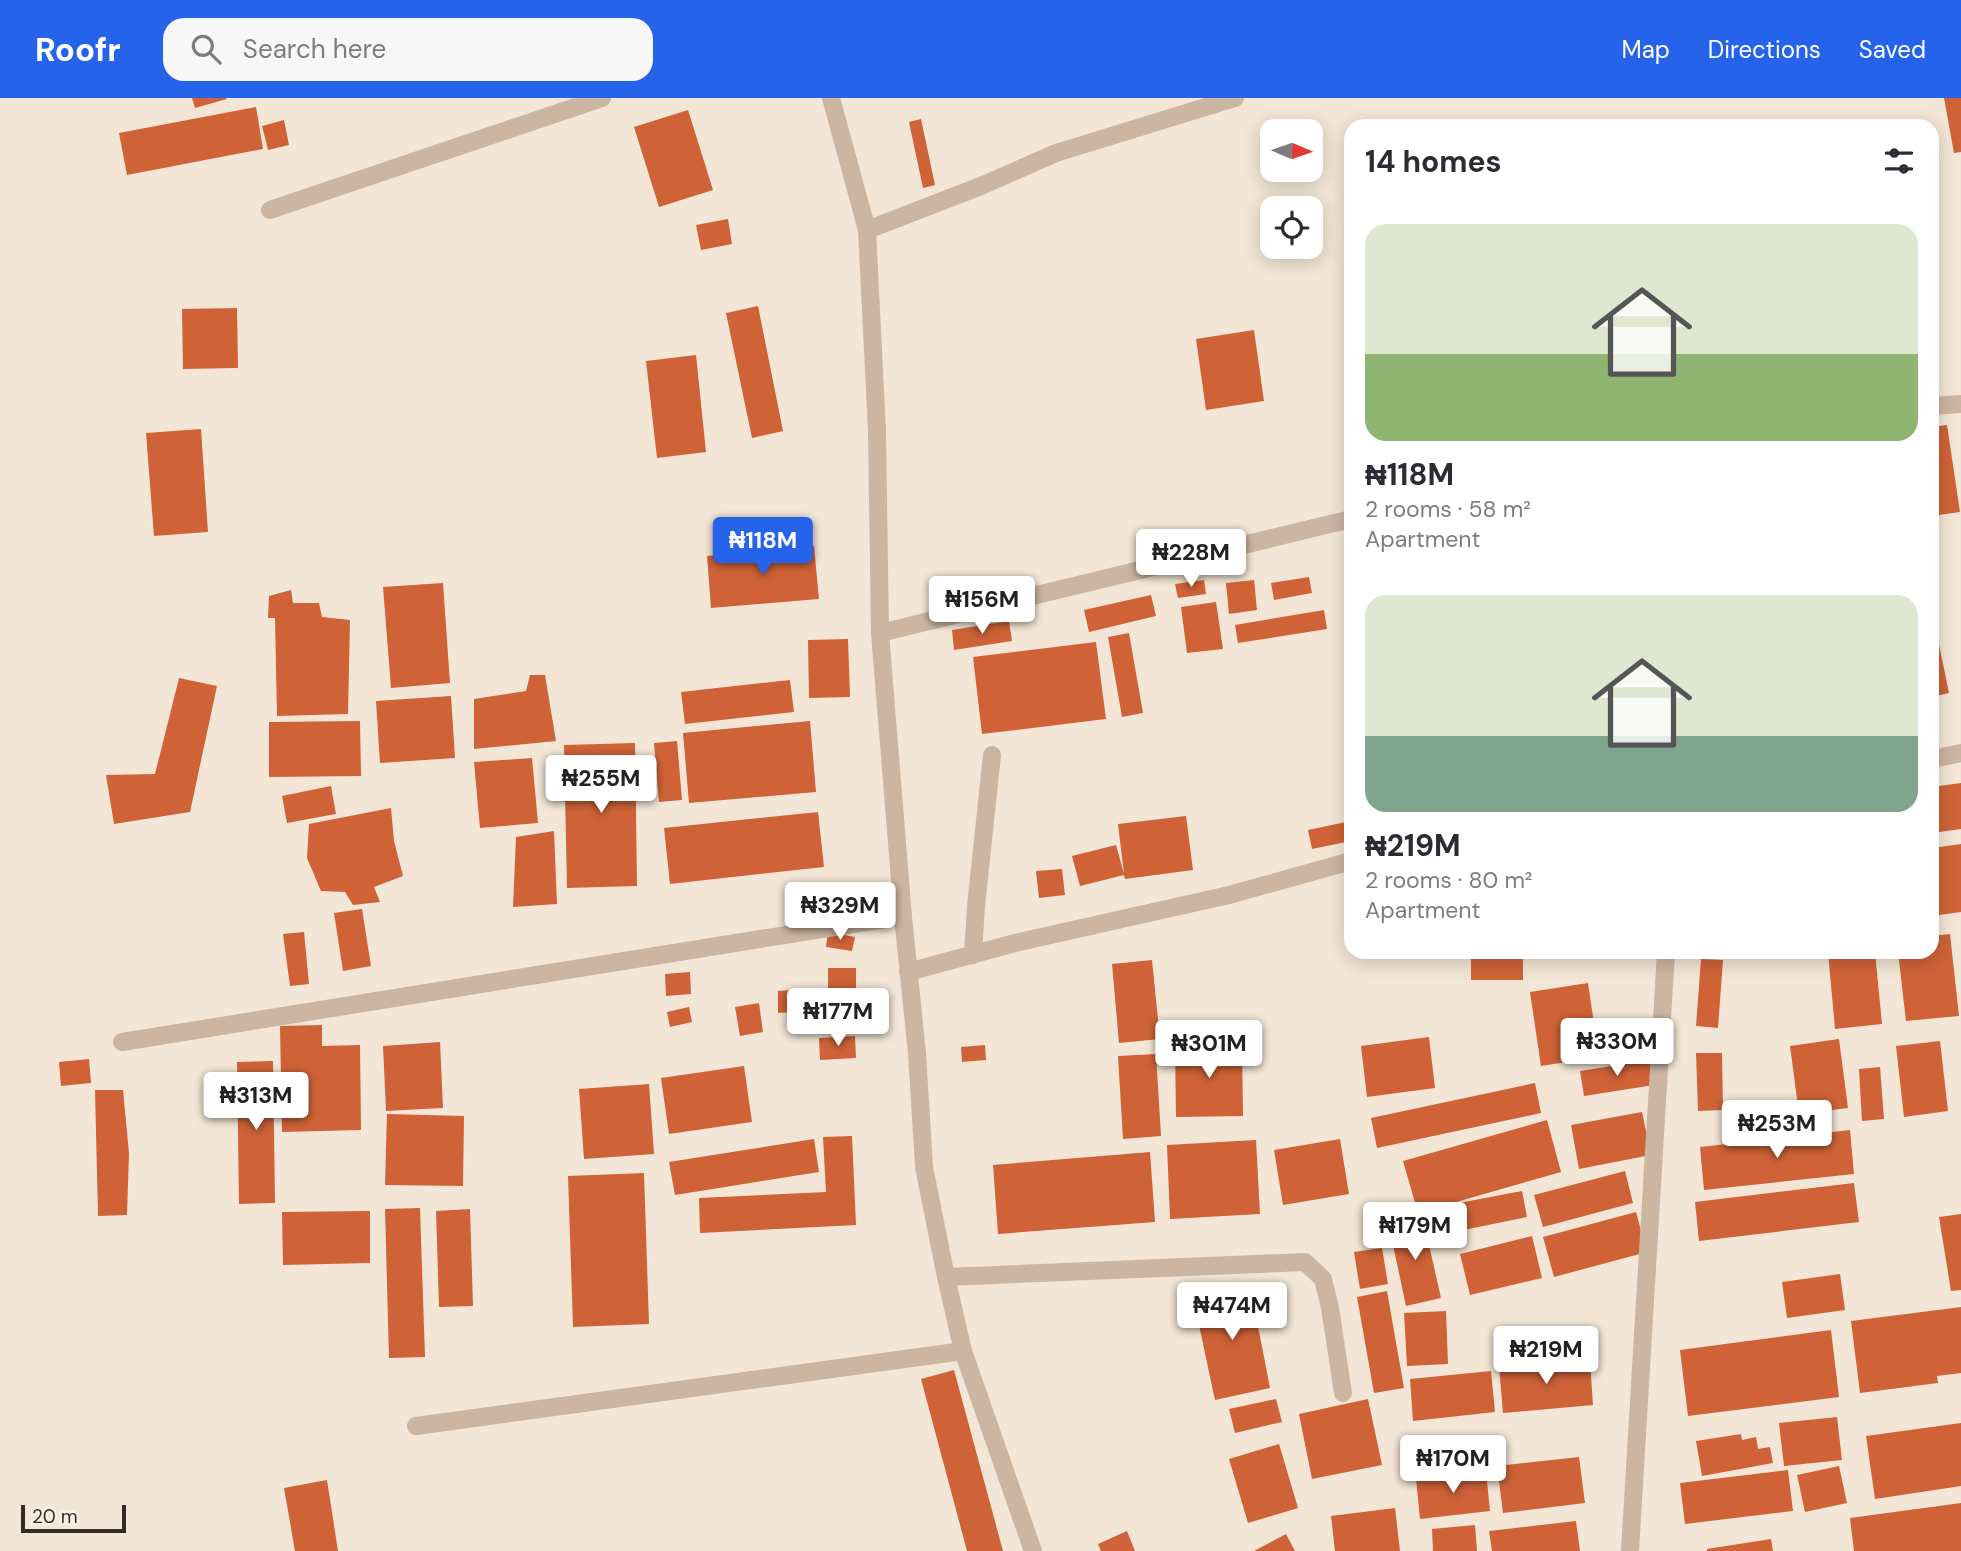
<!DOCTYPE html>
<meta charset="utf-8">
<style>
:root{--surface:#fff;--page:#f7f7f7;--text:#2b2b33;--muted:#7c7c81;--accent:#2563eb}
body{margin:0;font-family:"DM Sans",sans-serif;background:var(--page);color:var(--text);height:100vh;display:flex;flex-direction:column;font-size:26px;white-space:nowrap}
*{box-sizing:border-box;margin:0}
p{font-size:23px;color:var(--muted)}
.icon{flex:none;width:38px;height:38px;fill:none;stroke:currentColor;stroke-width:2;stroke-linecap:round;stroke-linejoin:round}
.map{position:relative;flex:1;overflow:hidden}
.details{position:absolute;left:1344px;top:21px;width:595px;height:840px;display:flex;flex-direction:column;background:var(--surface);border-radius:21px;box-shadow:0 4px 18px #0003}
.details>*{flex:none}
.needle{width:46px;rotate:92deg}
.controls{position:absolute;left:1260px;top:21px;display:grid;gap:14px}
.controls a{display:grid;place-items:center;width:63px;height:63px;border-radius:14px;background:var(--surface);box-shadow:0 4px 18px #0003;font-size:35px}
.scale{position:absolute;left:21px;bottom:18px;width:105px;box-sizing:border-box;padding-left:7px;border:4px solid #352b25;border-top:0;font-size:19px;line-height:24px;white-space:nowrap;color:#352b25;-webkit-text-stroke:5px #faf0e3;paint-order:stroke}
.price{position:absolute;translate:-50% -60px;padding:0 16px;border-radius:7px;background:#fff;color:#222;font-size:23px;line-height:46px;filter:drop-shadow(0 2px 4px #0008)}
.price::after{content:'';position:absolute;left:50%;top:42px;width:21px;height:16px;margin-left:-10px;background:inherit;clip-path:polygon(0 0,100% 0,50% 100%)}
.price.current{background:var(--accent);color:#fff}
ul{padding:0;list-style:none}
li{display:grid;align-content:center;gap:14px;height:371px;padding:0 21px}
li span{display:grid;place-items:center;height:217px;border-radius:21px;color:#555}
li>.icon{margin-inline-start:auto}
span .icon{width:126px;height:126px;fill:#fffc;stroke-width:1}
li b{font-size:30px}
h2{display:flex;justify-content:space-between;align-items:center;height:84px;padding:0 21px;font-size:30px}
header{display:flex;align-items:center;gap:42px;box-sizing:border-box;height:98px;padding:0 35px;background:var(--accent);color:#fff}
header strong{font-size:33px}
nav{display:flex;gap:38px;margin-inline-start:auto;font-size:24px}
.search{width:490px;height:63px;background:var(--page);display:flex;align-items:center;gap:18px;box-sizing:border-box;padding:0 24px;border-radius:21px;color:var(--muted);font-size:26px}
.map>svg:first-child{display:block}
</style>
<header>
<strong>Roofr</strong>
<div class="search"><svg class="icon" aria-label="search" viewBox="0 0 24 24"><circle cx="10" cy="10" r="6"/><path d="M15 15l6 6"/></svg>Search here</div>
<nav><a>Map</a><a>Directions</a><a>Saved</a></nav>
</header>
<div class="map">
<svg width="1961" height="1453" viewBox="0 0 1961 1453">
<rect width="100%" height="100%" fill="#f3e6d6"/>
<g fill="#cf6337">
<polygon points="192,0 226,0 227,1 195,10"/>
<polygon points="1944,0 1961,0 1961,54 1954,55"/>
<polygon points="256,9 263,51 127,77 119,35"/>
<polygon points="688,12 713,92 659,109 634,29"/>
<polygon points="921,21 935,87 923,90 909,24"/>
<polygon points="284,22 289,47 268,52 262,28"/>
<polygon points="728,121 732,146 701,152 696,127"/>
<polygon points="758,208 783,333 752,340 726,215"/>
<polygon points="237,210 238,270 183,271 182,211"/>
<polygon points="1254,232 1264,303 1206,312 1196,241"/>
<polygon points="696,257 706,354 657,360 646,263"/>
<polygon points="1947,327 1960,414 1932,418 1932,329"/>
<polygon points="201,331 208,434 154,438 146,335"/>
<polygon points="814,448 819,501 711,510 707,458"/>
<polygon points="1309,479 1312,495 1274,502 1271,485"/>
<polygon points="1204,482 1206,496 1178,500 1175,486"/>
<polygon points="1254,482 1257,512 1229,516 1226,485"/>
<polygon points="443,485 450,585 391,590 383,489"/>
<polygon points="291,492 293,505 319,505 322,519 350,522 348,616 277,618 275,520 268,520 269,498"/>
<polygon points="1151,497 1156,518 1089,534 1084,512"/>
<polygon points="1216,504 1223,551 1187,555 1181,509"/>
<polygon points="1324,512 1327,531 1238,545 1235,527"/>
<polygon points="1009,523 1012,543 954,552 952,532"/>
<polygon points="1129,535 1143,615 1122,619 1108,539"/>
<polygon points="1937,537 1949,595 1932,599 1932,538"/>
<polygon points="848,541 850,599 809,600 808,542"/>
<polygon points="1096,544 1106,621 982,636 973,559"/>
<polygon points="530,577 545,577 556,643 474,651 474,601 526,593"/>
<polygon points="179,580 217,588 190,714 114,726 106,677 155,676"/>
<polygon points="790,582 794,614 685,626 681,594"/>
<polygon points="451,598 455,660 380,665 376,603"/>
<polygon points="360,623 361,678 269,679 269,624"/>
<polygon points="810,623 816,694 689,705 683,635"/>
<polygon points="677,643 682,702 659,704 654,645"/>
<polygon points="635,645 637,788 567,790 564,647"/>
<polygon points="532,660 538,725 480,730 474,664"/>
<polygon points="1961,685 1961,731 1932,735 1932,689"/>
<polygon points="331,688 336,716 287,725 282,698"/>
<polygon points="391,710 394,743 403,778 374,789 380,804 353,807 345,794 321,793 307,760 309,726"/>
<polygon points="818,714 824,769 670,786 664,730"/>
<polygon points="1186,718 1193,772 1125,781 1124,777 1080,788 1072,758 1116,747 1124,776 1118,726"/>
<polygon points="1351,723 1351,743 1312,751 1308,732"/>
<polygon points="554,733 557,806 513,809 516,739"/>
<polygon points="1961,746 1961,814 1932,818 1932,750"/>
<polygon points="1062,771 1065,797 1039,800 1036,773"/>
<polygon points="362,811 371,868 343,873 334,815"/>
<polygon points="304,834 309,886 290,888 283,836"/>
<polygon points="828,834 855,839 852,853 826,849"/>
<polygon points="1950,836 1959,918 1906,923 1898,854 1932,854 1932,838"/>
<rect x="1471" y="854" width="52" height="28"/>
<polygon points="1828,854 1875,854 1882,926 1835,931"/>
<polygon points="1701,861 1723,862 1718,930 1696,928"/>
<polygon points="1152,862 1160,941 1119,945 1112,866"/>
<rect x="828" y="870" width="28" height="24"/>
<polygon points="690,874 691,896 666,898 665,876"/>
<polygon points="1588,885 1599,959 1541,968 1530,894"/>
<polygon points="791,892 791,914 778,915 778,893"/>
<rect x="818" y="902" width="39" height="28"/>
<polygon points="759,905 763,934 740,938 735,909"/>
<polygon points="689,909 692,924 670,929 667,914"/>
<polygon points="322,927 322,948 360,947 361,1032 282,1034 280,928"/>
<polygon points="855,938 856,960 820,962 819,940"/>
<polygon points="1429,939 1435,990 1367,999 1361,948"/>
<polygon points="1839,941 1848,1010 1799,1016 1790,948"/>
<polygon points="1940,943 1948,1013 1904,1019 1896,948"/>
<polygon points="440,944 443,1010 386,1013 383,948"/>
<polygon points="1242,946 1243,1018 1176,1019 1175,947"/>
<polygon points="985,947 986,962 962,964 961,949"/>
<polygon points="1696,955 1722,955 1723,1012 1698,1013"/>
<polygon points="1156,956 1161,1038 1123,1041 1118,958"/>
<polygon points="89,961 91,985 61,988 59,964"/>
<polygon points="1650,962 1654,987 1584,998 1580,973"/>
<polygon points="273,963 275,1105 239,1106 237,964"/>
<polygon points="744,968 752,1024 669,1036 661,980"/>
<polygon points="1880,969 1884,1021 1862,1023 1859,971"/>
<polygon points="1535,985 1541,1015 1377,1050 1371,1020"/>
<polygon points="649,986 654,1056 584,1061 579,991"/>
<polygon points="95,992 123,992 129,1055 127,1117 98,1118"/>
<polygon points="1642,1014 1651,1057 1579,1071 1571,1027"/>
<polygon points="387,1016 464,1018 463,1088 385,1087"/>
<polygon points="1547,1022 1561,1074 1418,1115 1403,1063"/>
<polygon points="1850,1032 1854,1076 1704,1092 1700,1049"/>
<polygon points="852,1038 856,1127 700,1135 699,1100 826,1094 823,1039"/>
<polygon points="814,1041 819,1074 675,1097 669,1064"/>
<polygon points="1340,1041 1349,1096 1283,1107 1274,1052"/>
<polygon points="1256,1042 1260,1116 1170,1121 1167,1047"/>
<polygon points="1150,1054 1155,1124 998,1136 993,1067"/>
<polygon points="1625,1073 1633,1105 1543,1129 1534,1097"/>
<polygon points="644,1075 649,1226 573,1229 568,1078"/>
<polygon points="1854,1085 1859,1124 1699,1143 1695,1104"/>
<polygon points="1522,1093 1527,1119 1454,1134 1448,1107"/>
<polygon points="420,1110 425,1259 389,1260 385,1111"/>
<polygon points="470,1111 473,1208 439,1209 436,1113"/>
<polygon points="370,1113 370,1165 283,1167 282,1114"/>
<polygon points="1636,1114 1647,1154 1554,1179 1543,1139"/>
<polygon points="1961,1116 1961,1192 1951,1193 1939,1119"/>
<polygon points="1423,1120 1441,1200 1406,1208 1389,1128"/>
<polygon points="1532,1138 1542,1180 1470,1197 1460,1156"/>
<polygon points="1382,1150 1388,1186 1360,1191 1354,1154"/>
<polygon points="1840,1176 1845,1212 1787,1220 1782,1184"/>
<polygon points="1250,1187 1270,1290 1215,1302 1193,1199"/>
<polygon points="1387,1193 1404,1290 1374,1295 1357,1199"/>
<polygon points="1961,1209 1961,1275 1937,1278 1938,1285 1860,1295 1851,1223"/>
<polygon points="1446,1213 1448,1266 1407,1268 1404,1215"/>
<polygon points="1831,1232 1839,1299 1688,1318 1680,1252"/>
<polygon points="1590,1262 1593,1307 1503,1315 1499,1268"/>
<polygon points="954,1272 1003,1453 967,1453 921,1281"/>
<polygon points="1491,1273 1495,1314 1413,1323 1410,1281"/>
<polygon points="1276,1301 1282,1324 1235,1335 1229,1311"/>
<polygon points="1368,1301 1382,1367 1312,1381 1299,1316"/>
<polygon points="1837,1319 1842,1362 1784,1368 1779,1325"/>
<polygon points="1961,1325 1961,1388 1875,1401 1866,1338"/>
<polygon points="1741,1336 1742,1342 1756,1339 1758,1351 1770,1349 1773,1365 1702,1378 1696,1343"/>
<polygon points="1279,1346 1298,1410 1248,1425 1229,1361"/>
<polygon points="1579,1359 1585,1405 1503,1415 1497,1368"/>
<polygon points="1839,1368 1847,1405 1805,1414 1797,1377"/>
<polygon points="1788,1372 1793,1413 1685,1426 1680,1385"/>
<polygon points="1486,1373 1490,1413 1420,1421 1416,1380"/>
<polygon points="327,1382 338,1453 295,1453 284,1390"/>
<polygon points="1961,1405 1961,1453 1854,1453 1850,1420"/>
<polygon points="1395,1410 1400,1453 1335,1453 1331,1418"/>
<polygon points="1576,1423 1580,1453 1492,1453 1489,1433"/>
<polygon points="1475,1427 1477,1453 1433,1453 1432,1431"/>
<polygon points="1127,1433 1135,1453 1101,1453 1098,1446"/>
<polygon points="1286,1436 1295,1453 1254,1453"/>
<polygon points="1771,1441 1773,1453 1707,1453 1707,1451"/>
</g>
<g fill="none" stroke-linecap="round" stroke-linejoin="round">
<g stroke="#cbb6a2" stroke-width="18">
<polyline points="831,0 867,132 877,333 880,535 903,819 917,955 924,1069 946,1179 963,1253 1033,1453"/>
<polyline points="270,112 602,0"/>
<polyline points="867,132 981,88 1056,55 1235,0"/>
<polyline points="1932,308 1961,306"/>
<polyline points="880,535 1351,421"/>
<polyline points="1932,661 1961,655"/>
<polyline points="973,857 976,808 992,657"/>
<polyline points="908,874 1015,845 1229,797 1351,763"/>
<polyline points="122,944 903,818"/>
<polyline points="946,1179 1305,1164 1323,1181 1330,1210 1343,1295"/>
<polyline points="416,1328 963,1253"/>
<polyline points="1630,1453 1666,854"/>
</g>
</g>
</svg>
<div class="controls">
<a><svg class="needle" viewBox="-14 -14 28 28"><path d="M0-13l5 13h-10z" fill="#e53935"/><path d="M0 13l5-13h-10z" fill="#7c7c81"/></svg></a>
<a><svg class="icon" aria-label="locate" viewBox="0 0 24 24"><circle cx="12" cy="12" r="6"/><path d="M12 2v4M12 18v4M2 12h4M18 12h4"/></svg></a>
</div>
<div class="scale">20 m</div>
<b class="price current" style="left:763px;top:479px">₦118M</b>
<b class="price" style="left:1191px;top:491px">₦228M</b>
<b class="price" style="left:982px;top:538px">₦156M</b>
<b class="price" style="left:601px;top:717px">₦255M</b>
<b class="price" style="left:840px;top:844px">₦329M</b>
<b class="price" style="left:838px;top:950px">₦177M</b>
<b class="price" style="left:1617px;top:980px">₦330M</b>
<b class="price" style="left:1209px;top:982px">₦301M</b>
<b class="price" style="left:256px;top:1034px">₦313M</b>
<b class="price" style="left:1777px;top:1062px">₦253M</b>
<b class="price" style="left:1415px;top:1164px">₦179M</b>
<b class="price" style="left:1232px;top:1244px">₦474M</b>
<b class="price" style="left:1546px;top:1288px">₦219M</b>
<b class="price" style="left:1453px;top:1397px">₦170M</b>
<section class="details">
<h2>14 homes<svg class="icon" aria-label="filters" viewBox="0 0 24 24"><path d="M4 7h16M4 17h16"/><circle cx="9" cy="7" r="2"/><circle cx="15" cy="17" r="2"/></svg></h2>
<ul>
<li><span style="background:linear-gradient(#dfe7d0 60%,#8fb573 0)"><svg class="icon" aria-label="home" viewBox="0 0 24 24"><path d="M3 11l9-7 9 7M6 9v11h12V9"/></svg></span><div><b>₦118M</b><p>2 rooms · 58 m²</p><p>Apartment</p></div></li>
<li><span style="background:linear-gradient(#dfe7d0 65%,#7fa58c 0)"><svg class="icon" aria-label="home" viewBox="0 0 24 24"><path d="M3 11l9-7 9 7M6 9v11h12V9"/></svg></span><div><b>₦219M</b><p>2 rooms · 80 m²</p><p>Apartment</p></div></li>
</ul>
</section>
</div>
